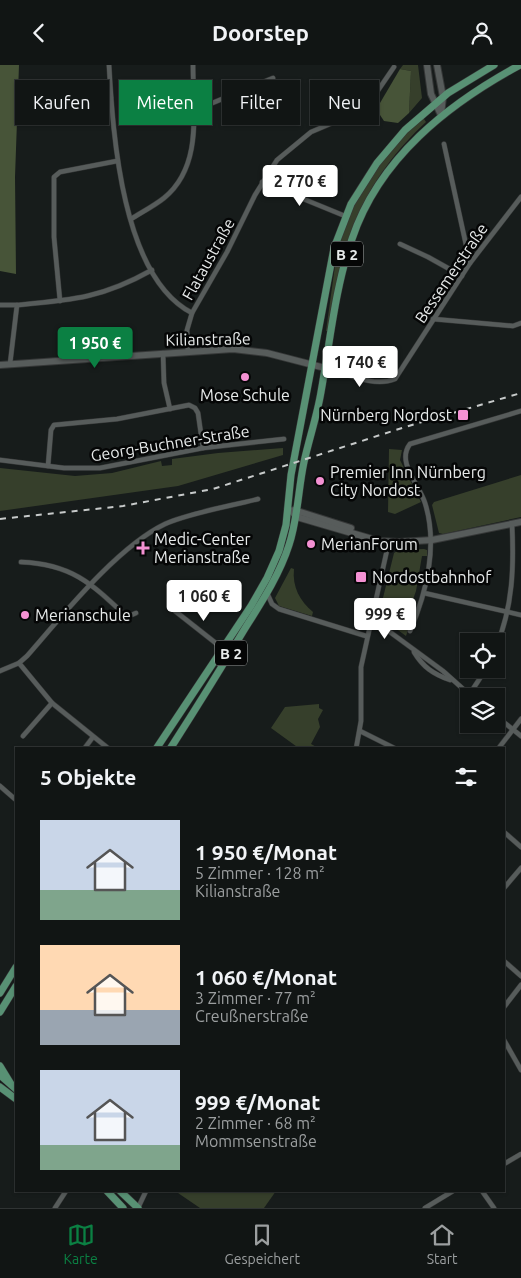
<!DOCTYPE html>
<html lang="de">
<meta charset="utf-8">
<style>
:root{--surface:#111514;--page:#1a1e1d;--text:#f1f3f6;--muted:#9c9fa0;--line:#303434;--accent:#0b8043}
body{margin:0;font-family:Ubuntu,sans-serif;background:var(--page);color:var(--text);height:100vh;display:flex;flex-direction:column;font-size:19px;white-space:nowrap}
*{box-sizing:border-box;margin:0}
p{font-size:16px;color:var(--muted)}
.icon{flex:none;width:28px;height:28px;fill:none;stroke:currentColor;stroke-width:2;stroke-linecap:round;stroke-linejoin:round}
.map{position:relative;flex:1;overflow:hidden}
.drawer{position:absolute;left:15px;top:682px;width:490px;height:445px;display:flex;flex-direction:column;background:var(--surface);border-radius:0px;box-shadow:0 1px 4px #0004,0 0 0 1px var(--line)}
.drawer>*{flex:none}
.guide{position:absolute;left:15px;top:15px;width:491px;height:45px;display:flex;gap:10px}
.fabs{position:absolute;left:460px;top:568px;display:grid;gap:10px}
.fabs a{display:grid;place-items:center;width:45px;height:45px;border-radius:0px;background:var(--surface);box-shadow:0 1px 4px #0004,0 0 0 1px var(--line);font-size:25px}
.price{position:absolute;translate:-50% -42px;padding:0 11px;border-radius:5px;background:#fff;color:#222;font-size:16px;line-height:32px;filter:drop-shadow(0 1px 2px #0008)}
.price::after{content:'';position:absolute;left:50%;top:30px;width:15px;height:11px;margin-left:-8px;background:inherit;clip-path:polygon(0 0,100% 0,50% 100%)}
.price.selected{background:var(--accent);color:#fff}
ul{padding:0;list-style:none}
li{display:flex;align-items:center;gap:15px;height:125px;padding:0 25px}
li span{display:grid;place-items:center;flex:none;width:140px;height:100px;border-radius:0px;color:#555}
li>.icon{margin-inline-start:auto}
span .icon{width:60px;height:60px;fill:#fffc;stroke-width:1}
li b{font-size:21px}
h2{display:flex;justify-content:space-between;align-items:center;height:60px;padding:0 25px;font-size:21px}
.tag{padding:0 18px;border-radius:0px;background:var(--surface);box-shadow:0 1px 4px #0004,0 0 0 1px var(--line);font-size:18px;line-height:45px}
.tag.selected{background:var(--accent);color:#fff}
header{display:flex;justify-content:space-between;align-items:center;height:65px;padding:0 25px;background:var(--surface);font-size:22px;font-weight:700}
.menu{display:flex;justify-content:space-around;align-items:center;height:70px;border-top:1px solid var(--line);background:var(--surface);font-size:14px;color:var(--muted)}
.menu a{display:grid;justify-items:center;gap:2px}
.menu .selected{color:var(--accent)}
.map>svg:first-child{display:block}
</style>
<header><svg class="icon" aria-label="back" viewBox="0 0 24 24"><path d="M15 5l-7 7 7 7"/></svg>Doorstep<svg class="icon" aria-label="person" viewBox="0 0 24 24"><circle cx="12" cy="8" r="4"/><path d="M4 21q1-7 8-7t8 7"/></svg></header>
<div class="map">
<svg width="521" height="1143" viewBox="0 0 521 1143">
<rect width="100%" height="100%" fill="#171c1b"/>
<g fill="#363f2b">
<polygon points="403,0 418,0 422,33 409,48 411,6 400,4"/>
<path d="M422,51L426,57C398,83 371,117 357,154C344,189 337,229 328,266H326L338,179L352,142L376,101Z"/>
<polygon points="283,383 283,390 178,421 0,446 0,403 75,411 112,408 161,396 162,401 172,400 172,394 218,388"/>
<polygon points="389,384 402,385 400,395 421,437 395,449 388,447"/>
<polygon points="521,410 521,452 443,469 439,468 432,440 434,437"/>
<polygon points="424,484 427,485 427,491 422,491 416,526 403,563 408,565 406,571 383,554 380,545 394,488 399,485"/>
<path d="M291,503L294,504C292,522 300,536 313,547L312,551L279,541L275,533Z"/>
<polygon points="319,639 319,643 323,645 318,654 320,662 311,679 320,684 300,684 271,663 285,642"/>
<polygon points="179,1126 276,1126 264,1143 200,1143 178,1128"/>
</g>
<g fill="#475438">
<polygon points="0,0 19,0 15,112 16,209 0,206"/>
<polygon points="400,4 411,6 409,48 398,58 384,56 378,47 380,38"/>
</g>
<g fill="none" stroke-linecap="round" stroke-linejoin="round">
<g stroke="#363838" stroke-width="5.5">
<g id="street">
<path d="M109,0C113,70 122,212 192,248"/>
<polyline points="52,39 77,35 111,33"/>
<polyline points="193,46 273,13"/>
<polyline points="444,79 470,198"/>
<polyline points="262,117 345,151"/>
<path d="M131,154C142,147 154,141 164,133C203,101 193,46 193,0"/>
<polyline points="400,179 428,192 462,211"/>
<polyline points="60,236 54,172 54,112 60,107 117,96"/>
<polyline points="0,240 17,240"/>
<polyline points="433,254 513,261 521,258"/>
<polyline points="188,287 187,265 192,248 227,187 255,130 277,95 311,67 351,50 368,40 394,2"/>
<polyline points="163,288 164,318 170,344"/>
<path d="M10,299L17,240C73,235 102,233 152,205"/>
<path d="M325,303C346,308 373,323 395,314L470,198L521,132"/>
<polyline points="0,395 64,403 100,403 203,383 284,374"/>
<polyline points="48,401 51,365 54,360 117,354 189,340 195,343 198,348 203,383"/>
<path d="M21,497C72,499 92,519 127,552L136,548"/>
<polyline points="267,528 272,539 279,544 366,571"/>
<polyline points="424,528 521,550"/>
<polyline points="175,546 222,583"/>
<polyline points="374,552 379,559 443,606 471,631"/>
<path d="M410,566C427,527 438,479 425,438C419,419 396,397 410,379L521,346"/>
<path d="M496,582C513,542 514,501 512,459"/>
<path d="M414,587C423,602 433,609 450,615"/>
<polyline points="19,598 52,638 109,684"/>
<path d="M0,606L19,598L27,591C62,551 117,482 165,459C189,448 231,441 258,434"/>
<polyline points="469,630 486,604"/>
<polyline points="496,651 521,671"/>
<polyline points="360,666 396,684"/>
<polyline points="23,671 52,638"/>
<polyline points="84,684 93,672"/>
<polyline points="356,684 361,656 361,602 389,476"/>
<polyline points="498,684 521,654"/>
<polyline points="0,721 16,735"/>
<polyline points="504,767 521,782"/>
<polyline points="504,823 521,803"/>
<polyline points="504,896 521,911"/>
<polyline points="504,942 521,920"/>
<polyline points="504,975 521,1005"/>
<polyline points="504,1099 521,1089"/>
<polyline points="482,1126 494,1143"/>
<polyline points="55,1143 66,1126"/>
<polyline points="138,1143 146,1126"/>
<polyline points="425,1143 453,1126"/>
</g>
</g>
<g stroke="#363838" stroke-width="8">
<g id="secondary">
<polyline points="427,0 431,29 441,50"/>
<polyline points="437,0 443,32 441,50"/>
<polyline points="0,300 233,284 267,288 325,303"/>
<polyline points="288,443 297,452 379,476 399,477 432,475 521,457"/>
<polyline points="294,445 351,463"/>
</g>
</g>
<g stroke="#363838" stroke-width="8">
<g id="primary">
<polyline points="156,684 251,541 267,513 279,486 286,460 291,410 334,183 351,139 377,98 405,65 448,28 494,0"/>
<path d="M170,684C195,645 220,605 244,565C261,538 279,511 289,480C298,453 298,425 304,397C309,374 317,351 321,327C330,277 335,223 352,174C379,93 448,39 520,0"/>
<polyline points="0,928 16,902"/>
<polyline points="0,947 16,921"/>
<polyline points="0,1001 11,1019"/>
<polyline points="0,1010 16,1024"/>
<polyline points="0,1022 16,1034"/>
<polyline points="107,1126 123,1143"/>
<polyline points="120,1126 138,1143"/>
</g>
</g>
<use href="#street" stroke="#575c5b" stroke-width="4.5"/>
<use href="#secondary" stroke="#575c5b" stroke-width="6"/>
<use href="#primary" stroke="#589174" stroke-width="7"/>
<polyline stroke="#c7caca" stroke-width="2" stroke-dasharray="6 6" stroke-linecap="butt" points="0,454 123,441 213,424 405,362 521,328"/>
</g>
<g fill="#f491d3" stroke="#050606" stroke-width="2">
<circle cx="245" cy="312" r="5"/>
<rect x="457" y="344" width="12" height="12" rx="2.5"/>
<circle cx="320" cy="416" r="5"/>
<circle cx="311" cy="479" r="5"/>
<path d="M140.5 475.5h5v5h5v5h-5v5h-5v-5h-5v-5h5z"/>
<rect x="355" y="506" width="12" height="12" rx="2.5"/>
<circle cx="25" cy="550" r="5"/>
</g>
<g text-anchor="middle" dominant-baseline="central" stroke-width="5" stroke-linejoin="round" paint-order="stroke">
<g fill="#050606" stroke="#a3a6a6" stroke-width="1">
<rect x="331" y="176.5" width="32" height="25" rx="4"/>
<rect x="215" y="575.5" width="32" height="25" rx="4"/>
</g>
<g font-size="15" font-weight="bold" fill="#e7eaea">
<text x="347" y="189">B 2</text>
<text x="231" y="588">B 2</text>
</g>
<g font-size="16" fill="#e7eaea" stroke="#050606">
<text transform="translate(208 194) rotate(-61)">Flataustraße</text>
<text transform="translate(451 208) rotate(-56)">Bessemerstraße</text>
<text transform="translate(208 274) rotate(-1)">Kilianstraße</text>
<text transform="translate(170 378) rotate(-9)">Georg-Buchner-Straße</text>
</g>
<g font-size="16" fill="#e7eaea" stroke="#050606" text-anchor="start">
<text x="245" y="330" text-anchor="middle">Mose Schule</text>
<text x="452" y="350" text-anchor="end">Nürnberg Nordost</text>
<text x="330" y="407">Premier Inn Nürnberg<tspan x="330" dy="18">City Nordost</tspan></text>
<text x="154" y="474">Medic-Center<tspan x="154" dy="18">Merianstraße</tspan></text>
<text x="321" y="479">MerianForum</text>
<text x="372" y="512">Nordostbahnhof</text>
<text x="35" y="550">Merianschule</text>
</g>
</g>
</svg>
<div class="fabs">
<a><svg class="icon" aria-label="locate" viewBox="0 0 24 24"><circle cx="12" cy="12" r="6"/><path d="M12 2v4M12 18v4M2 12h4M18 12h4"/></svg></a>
<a><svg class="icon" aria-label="layers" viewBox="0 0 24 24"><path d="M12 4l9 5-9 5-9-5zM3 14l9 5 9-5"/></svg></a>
</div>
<b class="price" style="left:300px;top:142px">2 770 €</b>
<b class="price selected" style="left:95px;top:304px">1 950 €</b>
<b class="price" style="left:360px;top:323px">1 740 €</b>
<b class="price" style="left:204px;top:557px">1 060 €</b>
<b class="price" style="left:385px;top:575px">999 €</b>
<div class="guide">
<a class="tag">Kaufen</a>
<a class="tag selected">Mieten</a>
<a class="tag">Filter</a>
<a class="tag">Neu</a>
</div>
<section class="drawer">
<h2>5 Objekte<svg class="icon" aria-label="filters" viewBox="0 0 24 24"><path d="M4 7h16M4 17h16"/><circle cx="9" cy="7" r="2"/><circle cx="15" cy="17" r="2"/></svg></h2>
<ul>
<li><span style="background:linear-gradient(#c9d6e8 70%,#7fa58c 0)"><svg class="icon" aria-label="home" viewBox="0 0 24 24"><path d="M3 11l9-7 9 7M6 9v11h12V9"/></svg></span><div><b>1 950 €/Monat</b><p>5 Zimmer · 128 m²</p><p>Kilianstraße</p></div></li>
<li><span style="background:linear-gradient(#ffd9b3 65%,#9aa5b1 0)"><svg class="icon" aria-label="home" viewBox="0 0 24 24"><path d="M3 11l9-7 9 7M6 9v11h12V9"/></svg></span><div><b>1 060 €/Monat</b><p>3 Zimmer · 77 m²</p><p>Creußnerstraße</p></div></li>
<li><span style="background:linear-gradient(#c9d6e8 75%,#7fa58c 0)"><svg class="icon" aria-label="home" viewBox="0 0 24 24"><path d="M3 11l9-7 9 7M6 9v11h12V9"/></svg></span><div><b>999 €/Monat</b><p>2 Zimmer · 68 m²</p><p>Mommsenstraße</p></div></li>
</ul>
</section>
</div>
<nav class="menu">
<a class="selected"><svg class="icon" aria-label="map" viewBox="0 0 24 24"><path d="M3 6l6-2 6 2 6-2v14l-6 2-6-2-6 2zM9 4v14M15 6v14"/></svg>Karte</a>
<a><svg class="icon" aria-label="saved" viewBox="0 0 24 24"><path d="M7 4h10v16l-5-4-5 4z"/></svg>Gespeichert</a>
<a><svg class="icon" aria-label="home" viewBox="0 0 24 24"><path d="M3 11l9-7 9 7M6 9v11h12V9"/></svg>Start</a>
</nav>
